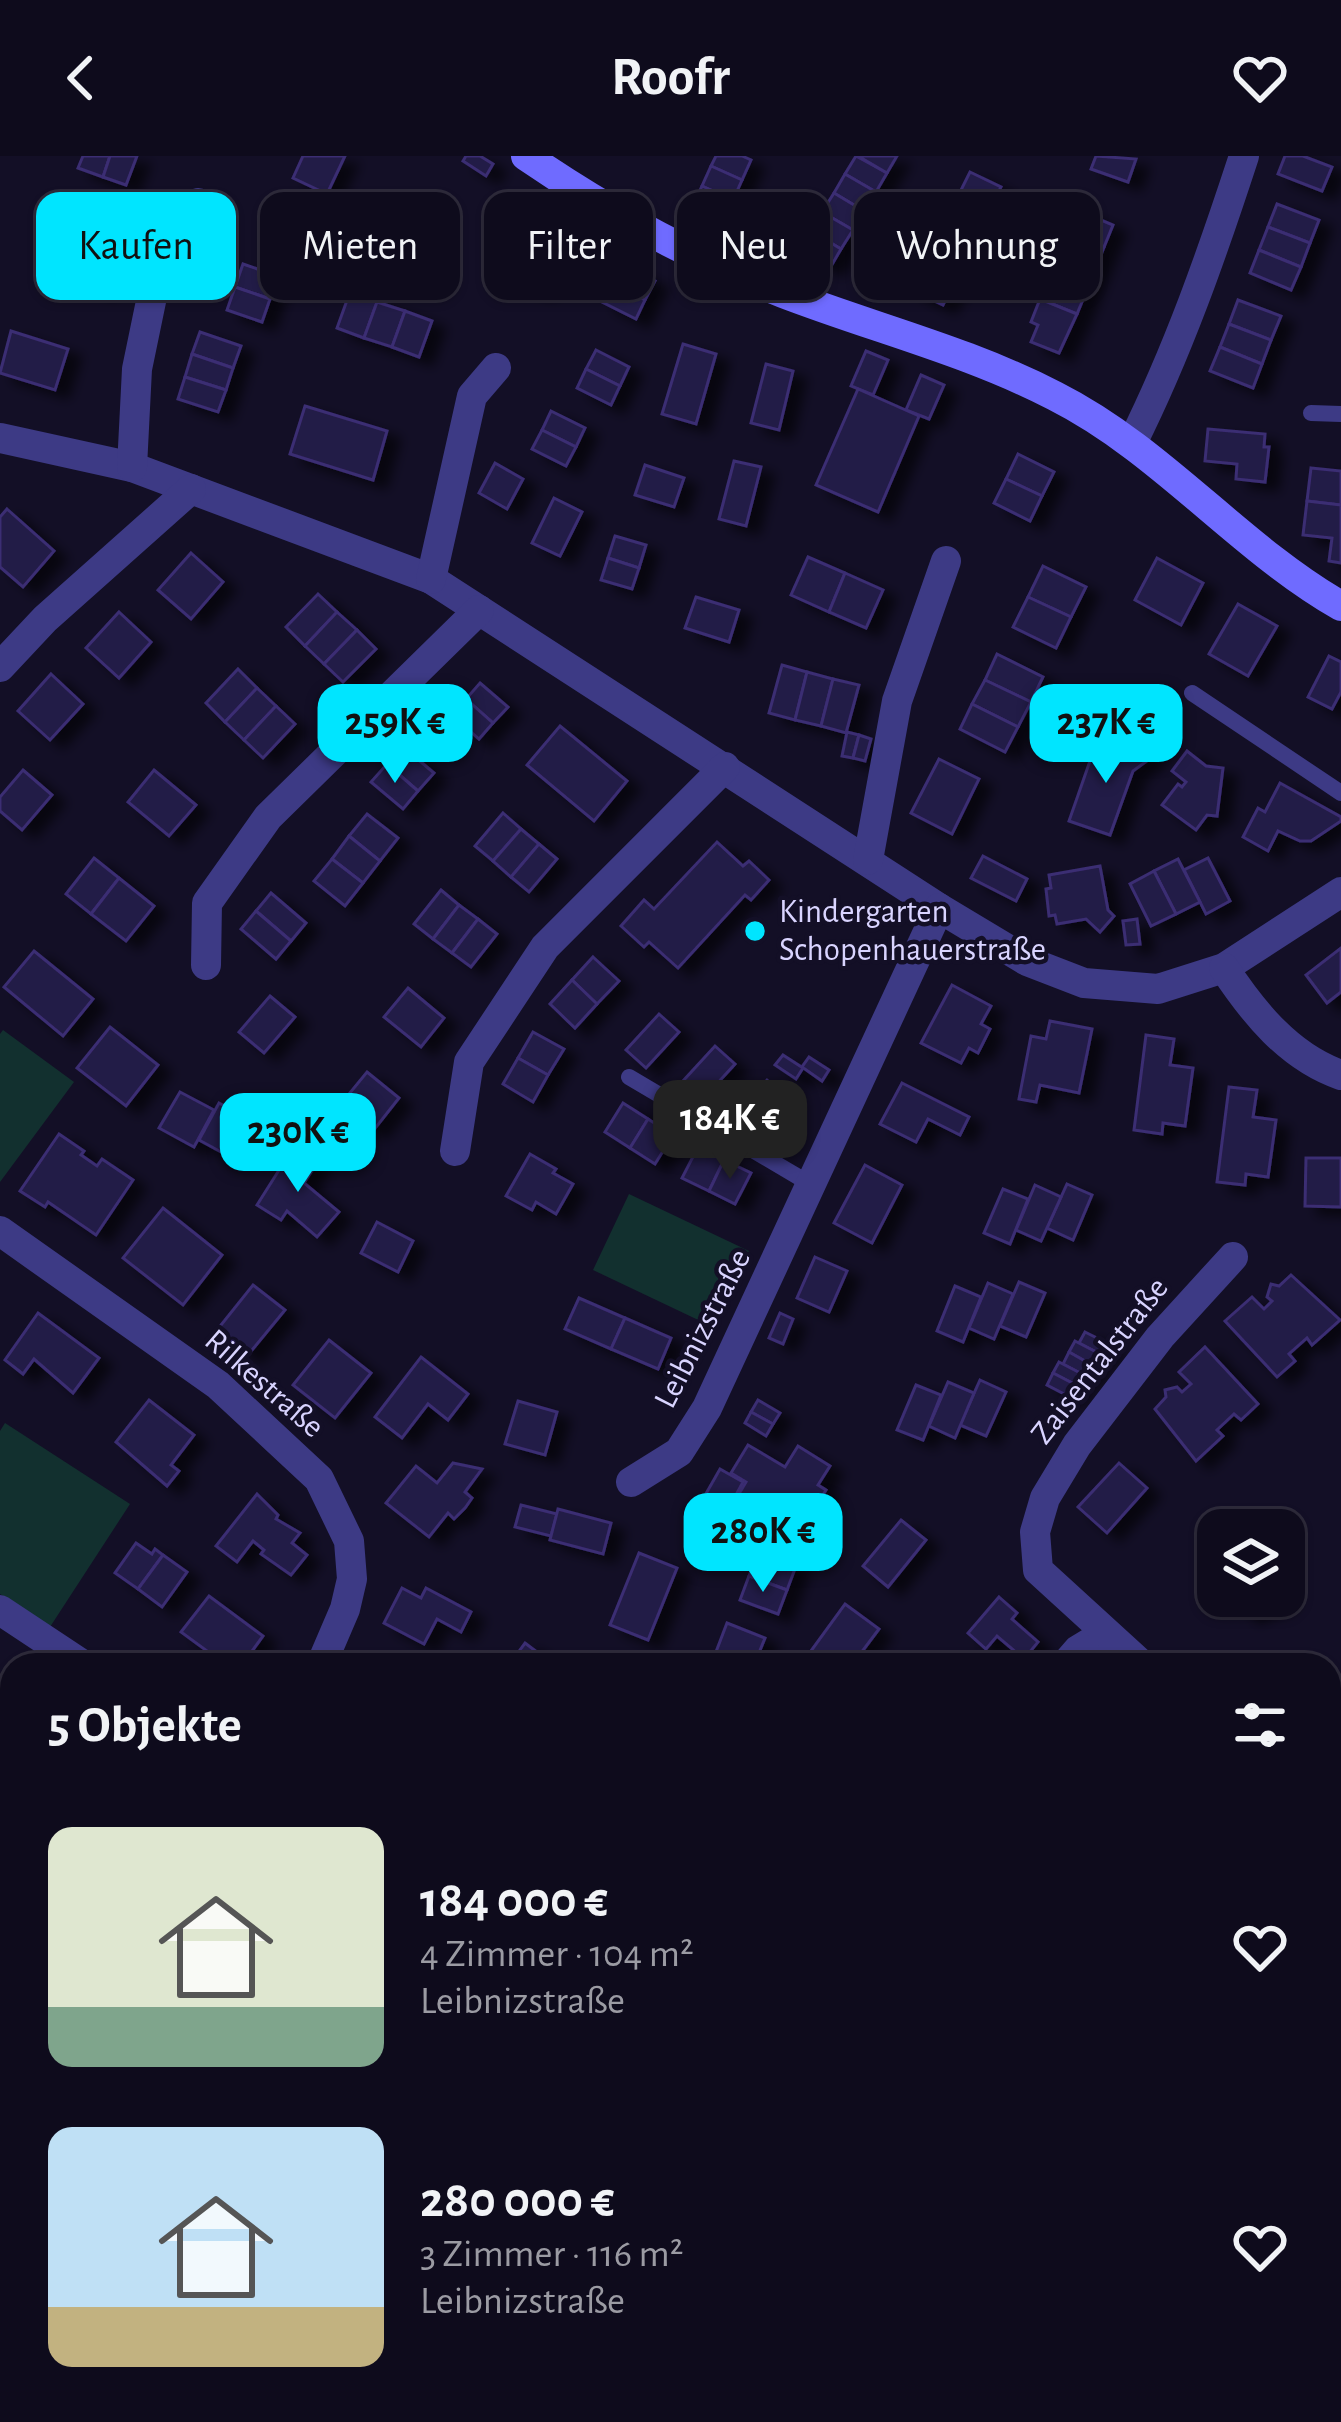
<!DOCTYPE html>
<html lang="de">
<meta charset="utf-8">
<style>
:root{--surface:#0e0b1c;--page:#1c1929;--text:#f1f3f6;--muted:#9b9ba3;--line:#2e2b3b;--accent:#00e5ff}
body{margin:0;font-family:"Alegreya Sans",sans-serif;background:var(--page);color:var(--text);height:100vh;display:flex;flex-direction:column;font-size:45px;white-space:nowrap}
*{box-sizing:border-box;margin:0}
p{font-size:39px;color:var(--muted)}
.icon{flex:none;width:66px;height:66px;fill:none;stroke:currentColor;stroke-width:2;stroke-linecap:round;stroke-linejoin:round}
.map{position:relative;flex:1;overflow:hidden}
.side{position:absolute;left:0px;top:1497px;width:1341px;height:771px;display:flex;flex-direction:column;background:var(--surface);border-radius:36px 36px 0 0;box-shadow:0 3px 9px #0004,0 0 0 3px var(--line)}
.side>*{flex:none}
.top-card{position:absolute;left:36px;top:36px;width:1269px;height:108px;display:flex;gap:24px}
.buttons{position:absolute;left:1197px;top:1353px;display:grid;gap:24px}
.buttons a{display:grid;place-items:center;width:108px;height:108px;border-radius:24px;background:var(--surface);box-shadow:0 3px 9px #0004,0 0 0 3px var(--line);font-size:60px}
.price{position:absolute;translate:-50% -102px;padding:0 27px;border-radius:24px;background:var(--accent);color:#111;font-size:39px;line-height:78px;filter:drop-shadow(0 3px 6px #0008)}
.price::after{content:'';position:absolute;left:50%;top:72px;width:36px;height:27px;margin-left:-18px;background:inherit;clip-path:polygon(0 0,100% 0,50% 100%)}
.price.selected{background:#222;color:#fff}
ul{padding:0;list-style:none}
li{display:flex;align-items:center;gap:36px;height:300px;padding:0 48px}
li span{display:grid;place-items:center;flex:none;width:336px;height:240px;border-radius:24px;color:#555}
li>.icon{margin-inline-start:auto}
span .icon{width:144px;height:144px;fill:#fffc;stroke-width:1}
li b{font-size:51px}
h2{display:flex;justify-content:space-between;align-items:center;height:144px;padding:0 48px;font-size:51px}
.tag{padding:0 42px;border-radius:24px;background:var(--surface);box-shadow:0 3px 9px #0004,0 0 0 3px var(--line);font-size:42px;line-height:108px}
.tag.selected{background:var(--accent);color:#111}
header{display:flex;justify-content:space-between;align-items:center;height:156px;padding:0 48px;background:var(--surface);font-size:54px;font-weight:600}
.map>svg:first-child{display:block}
</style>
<header><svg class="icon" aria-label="back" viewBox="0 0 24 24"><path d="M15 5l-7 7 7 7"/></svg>Roofr<svg class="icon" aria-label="heart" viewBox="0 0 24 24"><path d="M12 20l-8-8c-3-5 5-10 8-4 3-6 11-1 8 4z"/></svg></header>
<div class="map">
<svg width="1341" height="2266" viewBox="0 0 1341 2266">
<defs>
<filter id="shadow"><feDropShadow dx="13" dy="8" stdDeviation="6" flood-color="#0009"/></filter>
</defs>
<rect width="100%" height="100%" fill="#130f26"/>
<g fill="#12302f">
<polygon points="3,874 74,926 0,1026 0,878"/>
<polygon points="629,1038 749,1095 713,1171 593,1114"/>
<polygon points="5,1267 130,1348 50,1471 0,1438 0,1275"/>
<polygon points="1334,2152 1341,2167 1341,2266 1105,2266 1103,2256 1329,2256 1329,2154"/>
</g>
<g fill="#241b47" stroke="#3b2d73" stroke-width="3" filter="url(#shadow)">
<polygon points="83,0 110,0 103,21 78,12"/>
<polygon points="110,0 137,0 126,29 103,21"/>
<polygon points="303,0 345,0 327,38 293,22"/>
<polygon points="466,0 480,0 493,8 486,20 463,5"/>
<polygon points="716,0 742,0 751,4 742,24 711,10"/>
<polygon points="856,0 887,17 876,36 845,18"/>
<polygon points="858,0 897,0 887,17"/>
<polygon points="1096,0 1136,3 1128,26 1091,13"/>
<polygon points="1285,0 1303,0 1332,11 1322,35 1278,18"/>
<polygon points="711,10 742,24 733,44 702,30"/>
<polygon points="970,16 1001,31 991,51 960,36"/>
<polygon points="845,18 876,36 864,55 834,37"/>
<polygon points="702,30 733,44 724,64 693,50"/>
<polygon points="960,36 991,51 981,70 950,55"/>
<polygon points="834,37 864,55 853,74 822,56"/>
<polygon points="1277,48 1319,64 1310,87 1268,71"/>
<polygon points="385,51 426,65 406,122 365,108"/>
<polygon points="1077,54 1113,69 1104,91 1067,76"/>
<polygon points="288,55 326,69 318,93 280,79"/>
<polygon points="950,55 981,70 972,90 941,75"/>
<polygon points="822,56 853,74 841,93 811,75"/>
<polygon points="522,65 559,77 542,133 504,121"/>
<polygon points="1268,71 1310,87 1301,111 1259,94"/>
<polygon points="57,74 87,85 73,121 44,110"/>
<polygon points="811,75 841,93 830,112 800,94"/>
<polygon points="941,75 972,90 962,109 931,94"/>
<polygon points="1067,76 1104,91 1095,114 1058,98"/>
<polygon points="280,79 318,93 309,117 271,103"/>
<polygon points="87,85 116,95 102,132 73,121"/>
<polygon points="931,94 962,109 953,129 922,114"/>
<polygon points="1259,94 1301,111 1291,134 1250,117"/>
<polygon points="1058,98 1095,114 1086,136 1049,121"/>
<polygon points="243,108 278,120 270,143 235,131"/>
<polygon points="621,108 655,125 645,144 611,127"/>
<polygon points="922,114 953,129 943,149 912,134"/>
<polygon points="1049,121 1086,136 1077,158 1040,143"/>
<polygon points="611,127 645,144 636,163 602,146"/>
<polygon points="235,131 270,143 262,166 227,154"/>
<polygon points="350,136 377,146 364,182 337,172"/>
<polygon points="1040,143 1077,158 1059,197 1031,186 1038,169 1031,166"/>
<polygon points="1238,144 1281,160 1271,184 1229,168"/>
<polygon points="377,146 405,155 392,191 364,182"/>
<polygon points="405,155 432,165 419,201 392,191"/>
<polygon points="1229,168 1271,184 1262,208 1220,191"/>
<polygon points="11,175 68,193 55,234 0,217"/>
<polygon points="200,176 241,190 233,212 192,198"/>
<polygon points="683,188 716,198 696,268 662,258"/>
<polygon points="1220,191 1262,208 1253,232 1210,215"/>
<polygon points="596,194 629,211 620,230 586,213"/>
<polygon points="866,195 888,204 873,239 851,230"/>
<polygon points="192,198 233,212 226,234 185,221"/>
<polygon points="766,208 793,215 779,274 751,267"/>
<polygon points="586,213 620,230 611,249 577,232"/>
<polygon points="921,219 944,229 929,263 906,254"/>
<polygon points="185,221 226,234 218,256 178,243"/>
<polygon points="858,233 919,260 878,356 816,329"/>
<polygon points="305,250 387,275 373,324 290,298"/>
<polygon points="551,255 585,272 576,291 542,274"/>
<polygon points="1208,273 1265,278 1264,291 1269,291 1265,326 1236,323 1237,308 1205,305"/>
<polygon points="542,274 576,291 566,310 532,293"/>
<polygon points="1018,298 1054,316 1042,340 1006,323"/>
<polygon points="734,305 761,311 746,370 719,363"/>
<polygon points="495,307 523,323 507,353 479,337"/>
<polygon points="645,309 684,322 674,351 635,339"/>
<polygon points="1311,312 1341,315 1341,349 1307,345"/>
<polygon points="1006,323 1042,340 1030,365 994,347"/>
<polygon points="554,342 582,356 560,400 532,387"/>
<polygon points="1307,345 1341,349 1341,407 1329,405 1332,382 1303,379"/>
<polygon points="7,353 54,395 23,431 0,411 0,361"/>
<polygon points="615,380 646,389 639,412 608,402"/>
<polygon points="191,397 223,426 191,463 158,434"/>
<polygon points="808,401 845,417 829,456 791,439"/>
<polygon points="608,402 639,412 632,433 601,424"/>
<polygon points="1157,402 1203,427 1181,469 1135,444"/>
<polygon points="1043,410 1086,431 1071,461 1028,441"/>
<polygon points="845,417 883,434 866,472 829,456"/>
<polygon points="318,438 337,456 305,490 286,471"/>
<polygon points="696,441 739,454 729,486 685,472"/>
<polygon points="1028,441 1071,461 1056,492 1013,471"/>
<polygon points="1238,448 1277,470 1248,520 1209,498"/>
<polygon points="119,456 151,486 119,522 86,492"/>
<polygon points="337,456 357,474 324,508 305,490"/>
<polygon points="357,474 376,493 343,526 324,508"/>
<polygon points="997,498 1043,521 1031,546 985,524"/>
<polygon points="1329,500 1341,506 1341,536 1332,553 1308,541"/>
<polygon points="782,509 807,516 795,564 769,557"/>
<polygon points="238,513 257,532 225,566 206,547"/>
<polygon points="807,516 833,523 821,570 795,564"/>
<polygon points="51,518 83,548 50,584 18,555"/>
<polygon points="833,523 859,529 846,577 821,570"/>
<polygon points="985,524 1031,546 1018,571 972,548"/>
<polygon points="480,527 508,551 493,567 466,543"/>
<polygon points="257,532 276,550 244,584 225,566"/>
<polygon points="466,543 493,567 479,583 452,559"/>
<polygon points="972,548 1018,571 1005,596 960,573"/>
<polygon points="276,550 295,568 263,602 244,584"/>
<polygon points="560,570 627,625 594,665 527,609"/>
<polygon points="847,576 859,579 853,602 842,600"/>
<polygon points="859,579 871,583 865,605 853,602"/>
<polygon points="1097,585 1129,596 1141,588 1151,602 1133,615 1110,679 1069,665"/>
<polygon points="402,590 434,617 418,635 387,608"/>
<polygon points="1187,595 1206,610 1223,612 1217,660 1207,659 1196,674 1162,649 1178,628 1182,631 1186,626 1172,615"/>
<polygon points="939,603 979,623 952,678 911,657"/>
<polygon points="387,608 418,635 403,653 371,626"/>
<polygon points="23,614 52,639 22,674 0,655 0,641"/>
<polygon points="154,614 196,649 169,680 128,646"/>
<polygon points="1280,627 1341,661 1341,665 1311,685 1300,685 1278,675 1268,695 1243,681 1258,652 1265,656"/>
<polygon points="503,657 521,673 493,705 475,690"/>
<polygon points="367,658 398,682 380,705 349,680"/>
<polygon points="521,673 539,688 511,721 493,705"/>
<polygon points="349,680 380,705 363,727 332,703"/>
<polygon points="717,686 743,710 749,705 769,724 751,744 745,739 678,812 649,786 644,791 621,770 644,744 654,753"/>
<polygon points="539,688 557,703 529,736 511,721"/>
<polygon points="983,700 1027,723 1016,745 971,722"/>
<polygon points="94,702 119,722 91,758 66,738"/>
<polygon points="1208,702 1230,745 1206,758 1184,714"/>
<polygon points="332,703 363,727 345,750 314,725"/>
<polygon points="1178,703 1200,746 1176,758 1154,715"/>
<polygon points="1100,710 1108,754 1114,760 1100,776 1086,763 1057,768 1055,759 1049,760 1046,733 1051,732 1049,719"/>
<polygon points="1154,715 1176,758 1151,770 1130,728"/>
<polygon points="119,722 154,750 126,785 91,758"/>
<polygon points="441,734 459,749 433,783 414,768"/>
<polygon points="271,737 306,767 291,785 256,755"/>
<polygon points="459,749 478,763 452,797 433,783"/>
<polygon points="256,755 291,785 276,803 241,773"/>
<polygon points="478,763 497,778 471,811 452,797"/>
<polygon points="1137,763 1140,788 1126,789 1123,765"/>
<polygon points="1341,792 1341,836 1327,847 1306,819"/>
<polygon points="34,795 93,843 63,880 4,831"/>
<polygon points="593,801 619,825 597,848 572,824"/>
<polygon points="572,824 597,848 575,872 550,848"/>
<polygon points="952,829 991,850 981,868 990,873 978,897 969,892 961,907 921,887"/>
<polygon points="408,832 444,862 421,891 384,861"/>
<polygon points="270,840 295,861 264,897 239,876"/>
<polygon points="659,858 679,876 646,912 626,894"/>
<polygon points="1050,865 1092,873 1079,937 1040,929 1036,946 1019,943 1031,880 1046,883"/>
<polygon points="110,871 158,909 126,950 77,912"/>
<polygon points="533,876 564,893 548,919 518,902"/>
<polygon points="1146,879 1174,883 1170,909 1193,912 1185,970 1163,967 1162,978 1134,974"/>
<polygon points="715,890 735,908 703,943 683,925"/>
<polygon points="783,899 803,912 796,923 775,909"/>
<polygon points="809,901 829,914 822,925 802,911"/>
<polygon points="518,902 548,919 533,946 503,928"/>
<polygon points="367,916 399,942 373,975 340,949"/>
<polygon points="767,924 787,942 755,977 735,959"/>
<polygon points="902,927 969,961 960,979 928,963 916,986 880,968"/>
<polygon points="1229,931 1257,934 1253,961 1276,964 1268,1021 1246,1018 1245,1029 1217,1026"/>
<polygon points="180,936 214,954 194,991 159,972"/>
<polygon points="219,947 254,966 234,1003 199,984"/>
<polygon points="623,947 648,963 630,992 605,976"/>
<polygon points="648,963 673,979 655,1008 630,992"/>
<polygon points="59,978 84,995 81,999 97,1010 102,1003 133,1024 96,1079 48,1046 45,1051 20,1035"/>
<polygon points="698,991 724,1004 709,1035 682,1022"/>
<polygon points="293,992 317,1007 304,1027 339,1056 317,1081 287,1055 281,1064 257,1049"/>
<polygon points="530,998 556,1013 553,1017 573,1028 556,1058 536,1046 532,1054 506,1040"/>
<polygon points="1306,1002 1341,1002 1341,1051 1305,1050"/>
<polygon points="724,1004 751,1017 735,1048 709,1035"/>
<polygon points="865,1009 902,1029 872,1087 834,1067"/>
<polygon points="1067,1028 1092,1039 1073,1084 1047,1072"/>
<polygon points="1035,1029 1061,1041 1041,1085 1016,1074"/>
<polygon points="1003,1033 1028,1043 1010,1088 984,1077"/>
<polygon points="163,1052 222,1099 183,1149 123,1102"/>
<polygon points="377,1066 413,1085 398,1116 361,1097"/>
<polygon points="815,1101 847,1115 829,1156 797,1142"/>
<polygon points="1291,1119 1340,1164 1312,1189 1307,1182 1289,1198 1295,1205 1277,1221 1225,1165 1252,1141 1264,1153 1272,1145 1267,1141 1271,1128 1279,1130"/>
<polygon points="1019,1126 1045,1137 1026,1181 1000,1170"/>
<polygon points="988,1127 1013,1138 994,1183 969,1172"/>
<polygon points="253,1129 285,1154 248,1199 217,1174"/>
<polygon points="955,1130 981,1141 963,1186 937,1175"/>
<polygon points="579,1142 625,1162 611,1193 565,1173"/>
<polygon points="38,1157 99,1202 73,1237 34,1203 23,1218 5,1204"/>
<polygon points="780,1157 793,1163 783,1188 769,1182"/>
<polygon points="625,1162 671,1182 658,1213 611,1193"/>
<polygon points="1085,1176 1109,1188 1102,1199 1079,1187"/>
<polygon points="329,1184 371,1217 335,1262 293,1229"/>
<polygon points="1075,1185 1098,1197 1092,1209 1069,1196"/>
<polygon points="1205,1191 1258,1248 1241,1264 1234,1258 1217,1274 1223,1280 1196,1305 1155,1253 1166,1241 1165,1234 1177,1231 1182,1236 1191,1228 1179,1216"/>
<polygon points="1069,1196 1092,1209 1086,1220 1063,1208"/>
<polygon points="421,1201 468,1238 448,1264 428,1248 402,1282 375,1261"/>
<polygon points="1059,1206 1082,1218 1076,1229 1053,1217"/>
<polygon points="1053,1217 1076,1229 1070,1241 1047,1229"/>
<polygon points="980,1224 1006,1236 986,1280 960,1269"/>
<polygon points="948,1226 974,1237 955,1282 929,1270"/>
<polygon points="916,1229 941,1239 923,1284 897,1274"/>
<polygon points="149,1244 194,1279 171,1309 179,1315 167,1330 116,1286"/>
<polygon points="758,1244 780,1257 773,1268 751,1256"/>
<polygon points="518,1245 557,1256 545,1299 505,1288"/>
<polygon points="751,1256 773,1268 766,1280 745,1267"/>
<polygon points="748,1289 785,1311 798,1290 830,1310 818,1329 826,1334 815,1352 796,1340 781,1364 764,1354 758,1363 733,1348 746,1326 731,1317"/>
<polygon points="453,1307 482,1313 465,1336 472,1342 465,1352 454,1363 448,1357 429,1381 386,1347 416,1310 437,1327"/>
<polygon points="1119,1307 1147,1332 1107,1377 1078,1351"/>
<polygon points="720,1313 743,1326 723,1363 699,1350"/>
<polygon points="257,1338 278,1359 276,1363 300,1377 292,1387 307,1399 291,1419 261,1398 264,1394 253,1385 237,1406 216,1390"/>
<polygon points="521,1349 557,1358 551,1380 515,1371"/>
<polygon points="558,1353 611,1367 603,1398 550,1384"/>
<polygon points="901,1364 926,1384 888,1431 863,1410"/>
<polygon points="136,1387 152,1398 155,1393 163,1399 138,1433 115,1417"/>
<polygon points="758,1396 796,1410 787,1434 749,1420"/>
<polygon points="639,1397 677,1412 648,1484 610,1469"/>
<polygon points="163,1399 187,1416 162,1451 138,1433"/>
<polygon points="749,1420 787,1434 778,1458 740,1444"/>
<polygon points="402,1432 421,1442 426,1432 471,1456 461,1476 437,1463 424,1488 384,1467"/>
<polygon points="209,1440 263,1480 242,1509 225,1502 222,1506 181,1476"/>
<polygon points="1236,1440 1283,1440 1246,1459"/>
<polygon points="999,1441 1017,1457 1012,1463 1038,1486 1024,1503 997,1480 986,1493 968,1477"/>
<polygon points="845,1448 879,1473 852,1509 821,1509 808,1499"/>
<polygon points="727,1467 765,1482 754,1509 711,1509"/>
<polygon points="525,1487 554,1509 509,1509"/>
<polygon points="12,1521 12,1553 0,1542 0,1534"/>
<polygon points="9,1550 12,1589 0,1603 0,1561"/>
<polygon points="0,1740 12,1751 10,1773 0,1779"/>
<polygon points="12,2003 12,2039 0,2028 0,2016"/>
<rect x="0" y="2140" width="12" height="56"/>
<polygon points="158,2256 199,2256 199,2266 159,2266"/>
<polygon points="346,2256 422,2256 423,2259 423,2266 350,2266"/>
<polygon points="554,2256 601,2256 601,2260 554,2262"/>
<polygon points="879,2256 896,2256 901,2266 871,2266 869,2261"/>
<polygon points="896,2256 926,2256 931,2266 901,2266"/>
</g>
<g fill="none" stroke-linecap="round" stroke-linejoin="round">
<g stroke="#3d3a85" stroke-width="16">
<polyline points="1311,257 1341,258"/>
<polyline points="1192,537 1341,637"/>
<polyline points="629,921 812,1029"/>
<polyline points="282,2256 285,2266"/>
</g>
<g stroke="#3d3a85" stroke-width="30">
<polyline points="0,282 132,311 431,423 939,752 1027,805 1084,827 1158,833 1224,812 1341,736"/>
<path d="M1132,287C1178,195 1212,98 1244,0"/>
<polyline points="132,311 137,213 161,97 198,47"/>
<polyline points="431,423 472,240 496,212"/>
<polyline points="0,511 45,463 191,333"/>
<polyline points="868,704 897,545 946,405"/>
<polyline points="206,809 207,747 268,661 479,454"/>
<path d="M1224,812C1253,856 1289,901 1341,919"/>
<polyline points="455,995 469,906 545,791 725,611"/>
<polyline points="0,1075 218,1229 319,1323 349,1385 352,1423 345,1453 321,1509"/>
<polyline points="631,1326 679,1296 707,1252 939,752"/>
<polyline points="0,1454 83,1509"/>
<polyline points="1065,1509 1078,1494 1106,1477"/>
<polyline points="1142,1509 1038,1414 1035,1376 1045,1342 1077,1289 1160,1181 1233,1101"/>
<polyline points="1329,1594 1341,1588"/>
<polyline points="1329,1672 1341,1682"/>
<polyline points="0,1877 12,1888"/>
<polyline points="122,2256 122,2266"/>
<polyline points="501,2256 504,2266"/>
<polyline points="764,2266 785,2256"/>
</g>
<path stroke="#6f6bff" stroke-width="30" d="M526,0C606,55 692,102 783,137C874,172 968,195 1055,240C1162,294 1238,391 1341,450"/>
</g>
<circle fill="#00e5ff" stroke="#130f26" stroke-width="4.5" cx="755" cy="775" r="12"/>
<g text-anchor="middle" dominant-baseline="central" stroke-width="9" stroke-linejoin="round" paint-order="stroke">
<g font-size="33" fill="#d9d4ff" stroke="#130f26" text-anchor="start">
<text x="779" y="756">Kindergarten<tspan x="779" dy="38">Schopenhauerstraße</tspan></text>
</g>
<g font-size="33" fill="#d9d4ff" stroke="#130f26">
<text transform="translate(703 1173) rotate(-63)">Leibnizstraße</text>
<text transform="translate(1100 1205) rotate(-52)">Zaisentalstraße</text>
<text transform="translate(264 1228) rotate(41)">Rilkestraße</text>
</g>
</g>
</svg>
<div class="buttons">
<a><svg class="icon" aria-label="layers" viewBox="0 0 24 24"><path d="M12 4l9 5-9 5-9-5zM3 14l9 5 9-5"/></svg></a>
</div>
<b class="price" style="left:395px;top:630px">259K €</b>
<b class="price" style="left:1106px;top:630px">237K €</b>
<b class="price selected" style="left:730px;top:1026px">184K €</b>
<b class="price" style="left:298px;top:1039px">230K €</b>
<b class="price" style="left:763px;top:1439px">280K €</b>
<div class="top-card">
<a class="tag selected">Kaufen</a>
<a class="tag">Mieten</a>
<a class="tag">Filter</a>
<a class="tag">Neu</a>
<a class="tag">Wohnung</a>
</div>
<section class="side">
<h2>5 Objekte<svg class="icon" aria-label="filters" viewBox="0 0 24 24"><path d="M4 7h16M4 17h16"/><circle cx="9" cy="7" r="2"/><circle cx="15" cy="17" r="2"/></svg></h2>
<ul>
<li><span style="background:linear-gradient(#dfe7d0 75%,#7fa58c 0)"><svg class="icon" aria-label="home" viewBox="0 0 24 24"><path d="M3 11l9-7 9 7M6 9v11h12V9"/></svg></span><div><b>184 000 €</b><p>4 Zimmer · 104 m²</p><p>Leibnizstraße</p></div><svg class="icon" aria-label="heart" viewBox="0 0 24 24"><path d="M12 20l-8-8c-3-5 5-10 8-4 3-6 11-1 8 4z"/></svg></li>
<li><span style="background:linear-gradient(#bfe0f5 75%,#c2b280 0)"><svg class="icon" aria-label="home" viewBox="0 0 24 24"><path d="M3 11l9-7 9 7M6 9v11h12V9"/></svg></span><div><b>280 000 €</b><p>3 Zimmer · 116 m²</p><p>Leibnizstraße</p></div><svg class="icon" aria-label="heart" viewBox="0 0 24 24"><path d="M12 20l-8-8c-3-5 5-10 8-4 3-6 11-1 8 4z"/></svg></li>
</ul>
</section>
</div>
